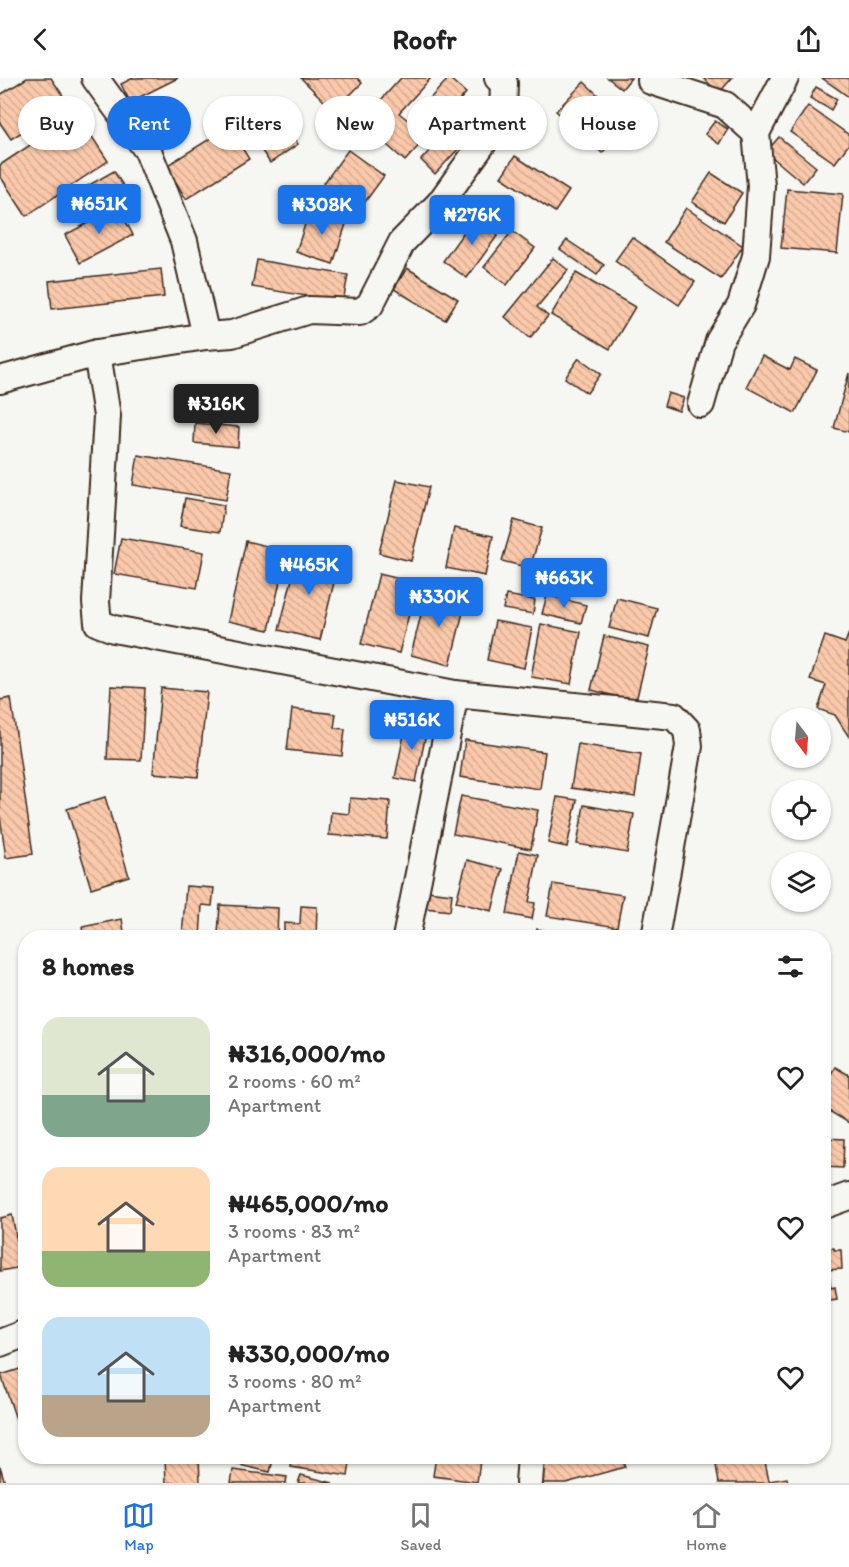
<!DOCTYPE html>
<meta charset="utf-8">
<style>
:root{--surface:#fff;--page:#f6f6f6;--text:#222;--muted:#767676;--line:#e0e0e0;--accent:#1a73e8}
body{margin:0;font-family:Itim,sans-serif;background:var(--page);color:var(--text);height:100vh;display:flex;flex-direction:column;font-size:22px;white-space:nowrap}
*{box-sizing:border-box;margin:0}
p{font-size:20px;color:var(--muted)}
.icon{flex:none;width:33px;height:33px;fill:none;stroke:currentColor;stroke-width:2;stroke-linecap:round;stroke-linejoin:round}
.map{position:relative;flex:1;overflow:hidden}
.drawer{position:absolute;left:18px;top:852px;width:813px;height:534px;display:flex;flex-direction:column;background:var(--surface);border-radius:24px;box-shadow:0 2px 4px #0004}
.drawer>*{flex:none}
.hud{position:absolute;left:18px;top:18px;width:813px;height:54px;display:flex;gap:12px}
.needle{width:39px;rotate:164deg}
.tools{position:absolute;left:771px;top:630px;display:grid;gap:12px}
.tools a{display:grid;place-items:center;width:60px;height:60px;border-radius:50%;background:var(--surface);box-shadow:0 2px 4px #0004;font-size:30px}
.price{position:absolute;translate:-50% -51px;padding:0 14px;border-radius:6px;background:var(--accent);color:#fff;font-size:20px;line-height:39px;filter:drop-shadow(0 2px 3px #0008)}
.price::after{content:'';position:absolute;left:50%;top:36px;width:18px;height:14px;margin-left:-9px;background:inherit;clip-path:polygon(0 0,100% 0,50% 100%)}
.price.current{background:#222;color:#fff}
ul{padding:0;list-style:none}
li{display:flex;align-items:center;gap:18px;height:150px;padding:0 24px}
li span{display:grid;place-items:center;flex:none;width:168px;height:120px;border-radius:18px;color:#555}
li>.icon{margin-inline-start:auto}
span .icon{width:72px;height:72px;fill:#fffc;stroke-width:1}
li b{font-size:26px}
h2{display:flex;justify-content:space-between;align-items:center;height:72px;padding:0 24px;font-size:26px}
.tag{padding:0 21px;border-radius:27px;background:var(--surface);box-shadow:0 2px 4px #0004;font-size:21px;line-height:54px}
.tag.current{background:var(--accent);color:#fff}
header{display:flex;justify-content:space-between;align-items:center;height:78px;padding:0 24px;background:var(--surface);font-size:27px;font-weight:700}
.menu{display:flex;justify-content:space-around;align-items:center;height:84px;border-top:2px solid var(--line);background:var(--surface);font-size:16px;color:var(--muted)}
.menu a{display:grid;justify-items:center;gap:3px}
.menu .current{color:var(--accent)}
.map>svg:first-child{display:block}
</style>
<header><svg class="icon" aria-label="back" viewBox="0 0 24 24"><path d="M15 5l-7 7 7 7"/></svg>Roofr<svg class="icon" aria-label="share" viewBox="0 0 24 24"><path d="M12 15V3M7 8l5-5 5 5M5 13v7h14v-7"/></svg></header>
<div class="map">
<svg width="849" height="1405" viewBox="0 0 849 1405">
<defs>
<pattern id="building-back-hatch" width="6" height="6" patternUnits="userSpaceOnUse" patternTransform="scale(1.5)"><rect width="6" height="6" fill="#fac8aa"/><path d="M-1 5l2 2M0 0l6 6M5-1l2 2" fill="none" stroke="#d7ac92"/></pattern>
</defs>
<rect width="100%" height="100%" fill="#f6f6f2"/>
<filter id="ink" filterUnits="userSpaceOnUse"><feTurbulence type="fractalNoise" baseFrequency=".0167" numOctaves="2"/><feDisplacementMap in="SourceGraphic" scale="12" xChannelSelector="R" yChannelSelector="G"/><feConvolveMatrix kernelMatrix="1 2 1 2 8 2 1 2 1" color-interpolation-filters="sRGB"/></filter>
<g filter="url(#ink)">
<g fill="url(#building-back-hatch)" stroke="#3b2a1e" stroke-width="1.5">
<polygon points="27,0 51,0 68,25 11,61 0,45 0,17"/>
<polygon points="133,0 178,0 130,24 121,6"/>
<polygon points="301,0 357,0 362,5 334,33"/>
<polygon points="401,0 431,0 399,35 409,43 449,0 466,15 405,83 361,44"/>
<polygon points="608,0 631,0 622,11"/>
<polygon points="703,0 732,0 719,15"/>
<polygon points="822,0 849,0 849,19"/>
<polygon points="584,4 629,46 602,75 556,33"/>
<polygon points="816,9 837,21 831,32 810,20"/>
<polygon points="267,20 298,66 270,85 239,39"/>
<polygon points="808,28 849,57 849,66 835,85 790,54"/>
<polygon points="77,36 108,83 26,138 0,98 0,87"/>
<polygon points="459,40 474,54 435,96 421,82"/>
<polygon points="715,43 728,51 719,66 705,56"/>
<polygon points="229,49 249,81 186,121 166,88"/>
<polygon points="779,59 816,89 803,105 766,74"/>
<polygon points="348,72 384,98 357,135 321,109"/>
<polygon points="515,78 569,113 555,134 501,99"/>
<polygon points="114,93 125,111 72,142 61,123"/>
<polygon points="711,95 742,115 724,144 692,124"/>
<polygon points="787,111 843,116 837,175 781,170"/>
<polygon points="118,129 133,157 80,185 65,157"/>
<polygon points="686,130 743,168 721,201 664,164"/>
<polygon points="310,131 347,143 333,186 296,174"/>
<polygon points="476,137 500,154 467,200 443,183"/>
<polygon points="512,153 535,170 507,207 484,189"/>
<polygon points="632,159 695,204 679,227 615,183"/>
<polygon points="567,162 604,187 597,197 560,171"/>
<polygon points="553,180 568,192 537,229 548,238 530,260 505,239"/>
<polygon points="257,182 348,197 343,224 252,209"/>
<polygon points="407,190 458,221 445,242 394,211"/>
<polygon points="161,191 164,219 52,231 49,203"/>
<polygon points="576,195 635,229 610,271 551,237"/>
<polygon points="762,278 790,292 795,281 817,292 795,335 746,309"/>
<polygon points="579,280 601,296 587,315 565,300"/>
<polygon points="849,295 849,354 834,350"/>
<polygon points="668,315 684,320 679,333 664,328"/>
<polygon points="195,345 239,349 238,369 194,365"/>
<polygon points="138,377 231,392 226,422 133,407"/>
<polygon points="397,402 429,409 411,483 379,475"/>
<polygon points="185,420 224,427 220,454 180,448"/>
<polygon points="514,442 542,450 530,490 502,483"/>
<polygon points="454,450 493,458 485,498 446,490"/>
<polygon points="121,460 204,474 197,510 114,496"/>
<polygon points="246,463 287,473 269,552 228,543"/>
<polygon points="299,474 339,484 320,562 279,552"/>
<polygon points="379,496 417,505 399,575 361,566"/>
<polygon points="427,512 466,522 450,587 411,577"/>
<polygon points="506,517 535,522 533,536 503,531"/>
<polygon points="547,517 586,527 581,545 542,536"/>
<polygon points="617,520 657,530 649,560 609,550"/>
<polygon points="495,543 532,550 524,590 487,582"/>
<polygon points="541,546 581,554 571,606 531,599"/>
<polygon points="849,555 849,659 835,637 818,631 826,607 810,602 825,558 845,565"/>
<polygon points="604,558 649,569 636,623 591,612"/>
<polygon points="111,608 145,610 141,682 107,681"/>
<polygon points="161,610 207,614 198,699 153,695"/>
<polygon points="11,620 33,776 6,780 0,738 0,622"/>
<polygon points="292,631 336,636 334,650 345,651 342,678 287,672"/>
<polygon points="407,642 428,646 416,704 395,700"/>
<polygon points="465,662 545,674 540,711 460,699"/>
<polygon points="578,666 641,676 635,719 571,710"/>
<polygon points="461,718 538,732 531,771 453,756"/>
<polygon points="105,719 129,798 91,810 67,731"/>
<polygon points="557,719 577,722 567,769 548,765"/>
<polygon points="350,720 390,723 387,761 329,757 331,734 349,736"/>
<polygon points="584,727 634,736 627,775 577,766"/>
<polygon points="519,773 538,777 529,824 535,825 532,841 507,836"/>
<polygon points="467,782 503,791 492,833 456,824"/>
<polygon points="553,806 623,817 617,849 547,838"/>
<polygon points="186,808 214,810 212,828 202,827 200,860 182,860"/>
<polygon points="427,813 452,816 450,833 425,830"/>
<polygon points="220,827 278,830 277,860 218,856"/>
<polygon points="301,828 317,829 316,860 284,860 284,845 300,846"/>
<polygon points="122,841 125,860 84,860 82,849"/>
<polygon points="537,851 581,860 535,860"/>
<polygon points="835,989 849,997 849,1045 824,1030 824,1008"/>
<polygon points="824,1060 844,1061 843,1090 824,1089"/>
<polygon points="12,1137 22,1189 0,1193 0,1140"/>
<polygon points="834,1170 834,1172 841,1172 842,1191 824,1192 824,1171"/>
<polygon points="829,1196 831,1210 835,1209 837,1221 824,1223 824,1197"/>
<polygon points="26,1289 26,1338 16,1341 1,1297"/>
<polygon points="165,1378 199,1378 200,1405 166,1405"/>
<polygon points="237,1378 274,1378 270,1394 235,1386"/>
<polygon points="292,1378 351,1378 348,1398 291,1389"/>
<polygon points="436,1378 452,1378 480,1383 477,1404 433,1398"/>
<polygon points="574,1378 622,1378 625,1389 566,1405 543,1405 539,1388"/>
<polygon points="764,1379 769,1403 787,1400 788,1405 719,1405 716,1387"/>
<polygon points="0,1388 5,1405 0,1405"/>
<polygon points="233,1392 287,1399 286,1405 231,1405"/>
<polygon points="301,1397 333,1405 298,1405"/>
</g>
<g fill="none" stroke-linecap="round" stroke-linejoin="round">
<g stroke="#3b2a1e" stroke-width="30">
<g id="minor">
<polyline points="95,0 148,73 184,163 206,258"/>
<polyline points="651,3 725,27 756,55"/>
<polyline points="97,275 107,338 96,524 98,545 114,551 455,616 674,638 687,652 689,668 655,860"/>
<polyline points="0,302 97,275 206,258 232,256 309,232 360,234 370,227 402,164 440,125 503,37 504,5 498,0"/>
<polyline points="701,326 719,263 741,227 756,178 761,108 756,55 785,0"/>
<polyline points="406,860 455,616"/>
<polyline points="824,1127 849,1118"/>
<polyline points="0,1265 26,1255"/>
<polyline points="529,1405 531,1378"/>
</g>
</g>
<use href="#minor" stroke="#f6f6f2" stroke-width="26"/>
</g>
</g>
</svg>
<div class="tools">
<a><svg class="needle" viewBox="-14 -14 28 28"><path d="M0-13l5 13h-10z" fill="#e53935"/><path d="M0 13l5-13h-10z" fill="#767676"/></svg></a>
<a><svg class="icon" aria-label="locate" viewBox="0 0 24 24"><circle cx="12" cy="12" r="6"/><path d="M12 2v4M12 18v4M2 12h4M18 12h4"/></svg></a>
<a><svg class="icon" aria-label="layers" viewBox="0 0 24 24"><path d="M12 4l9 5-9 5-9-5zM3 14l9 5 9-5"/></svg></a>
</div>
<b class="price" style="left:99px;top:157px">₦651K</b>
<b class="price" style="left:322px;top:158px">₦308K</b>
<b class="price" style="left:472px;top:168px">₦276K</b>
<b class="price current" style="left:216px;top:357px">₦316K</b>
<b class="price" style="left:309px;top:518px">₦465K</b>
<b class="price" style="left:564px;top:531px">₦663K</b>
<b class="price" style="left:439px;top:550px">₦330K</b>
<b class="price" style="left:412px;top:673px">₦516K</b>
<div class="hud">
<a class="tag">Buy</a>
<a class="tag current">Rent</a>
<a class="tag">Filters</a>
<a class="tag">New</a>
<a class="tag">Apartment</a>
<a class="tag">House</a>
</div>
<section class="drawer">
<h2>8 homes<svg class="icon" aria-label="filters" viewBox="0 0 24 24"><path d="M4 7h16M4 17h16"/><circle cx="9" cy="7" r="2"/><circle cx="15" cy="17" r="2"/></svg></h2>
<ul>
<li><span style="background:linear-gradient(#dfe7d0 65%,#7fa58c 0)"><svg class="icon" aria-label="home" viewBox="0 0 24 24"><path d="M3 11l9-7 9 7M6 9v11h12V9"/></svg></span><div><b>₦316,000/mo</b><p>2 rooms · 60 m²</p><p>Apartment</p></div><svg class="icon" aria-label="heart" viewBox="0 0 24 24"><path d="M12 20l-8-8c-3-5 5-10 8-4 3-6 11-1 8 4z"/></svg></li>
<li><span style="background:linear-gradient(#ffd9b3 70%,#8fb573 0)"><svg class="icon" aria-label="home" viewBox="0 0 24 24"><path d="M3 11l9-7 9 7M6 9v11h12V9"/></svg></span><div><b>₦465,000/mo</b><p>3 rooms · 83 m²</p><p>Apartment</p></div><svg class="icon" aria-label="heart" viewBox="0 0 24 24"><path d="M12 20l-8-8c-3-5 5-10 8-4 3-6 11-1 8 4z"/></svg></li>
<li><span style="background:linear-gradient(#bfe0f5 65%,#b9a48a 0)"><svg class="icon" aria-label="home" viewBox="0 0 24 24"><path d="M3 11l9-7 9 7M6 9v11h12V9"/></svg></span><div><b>₦330,000/mo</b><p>3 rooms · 80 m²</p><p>Apartment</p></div><svg class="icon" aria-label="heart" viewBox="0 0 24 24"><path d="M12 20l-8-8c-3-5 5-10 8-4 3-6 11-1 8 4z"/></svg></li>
</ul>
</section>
</div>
<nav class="menu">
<a class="current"><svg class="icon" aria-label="map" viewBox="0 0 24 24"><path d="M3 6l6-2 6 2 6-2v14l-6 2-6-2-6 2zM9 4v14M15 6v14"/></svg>Map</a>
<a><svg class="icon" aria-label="saved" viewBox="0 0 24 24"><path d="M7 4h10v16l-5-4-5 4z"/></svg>Saved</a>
<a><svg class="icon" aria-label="home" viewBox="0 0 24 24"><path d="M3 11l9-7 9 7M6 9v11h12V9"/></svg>Home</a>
</nav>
